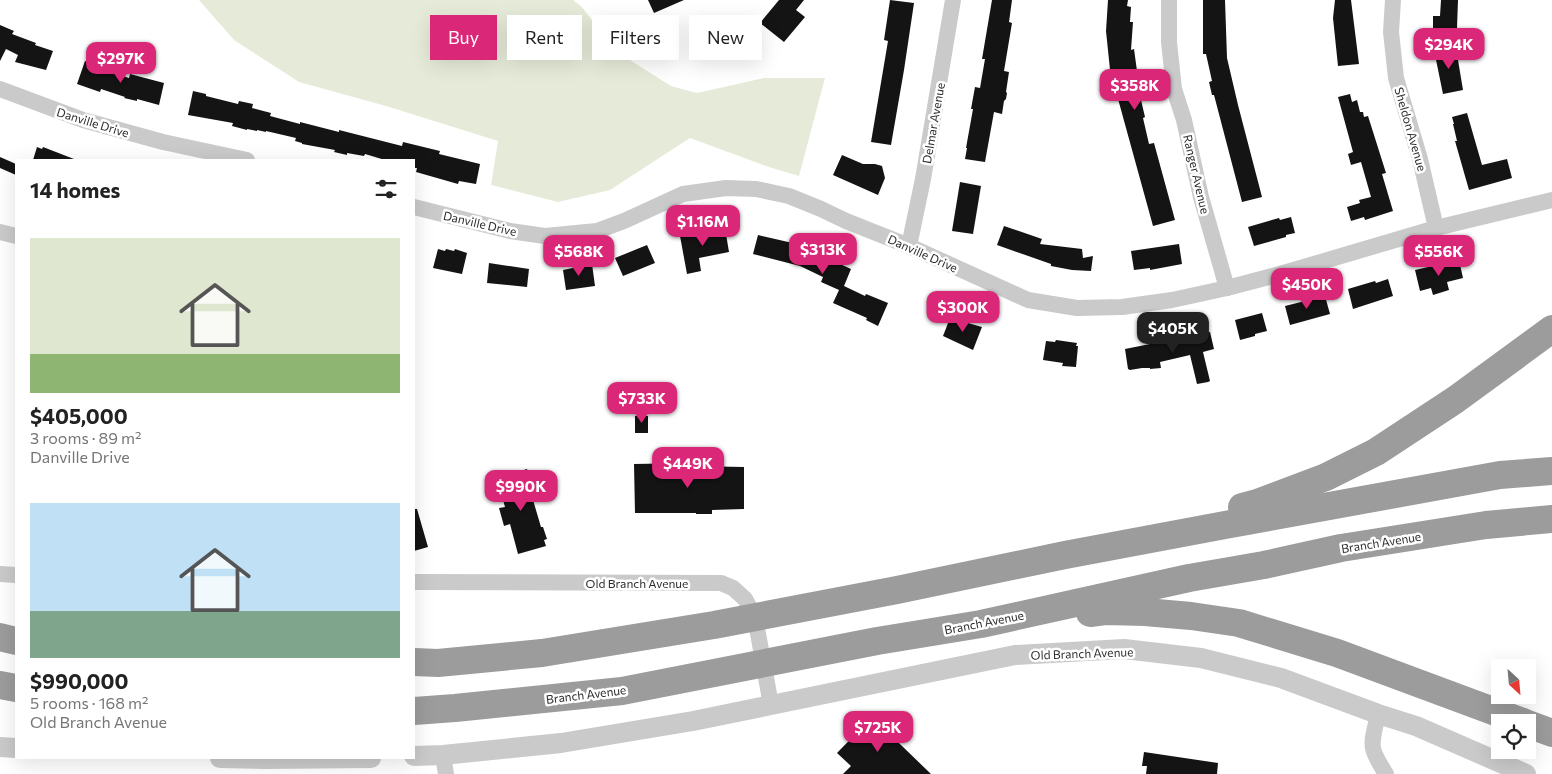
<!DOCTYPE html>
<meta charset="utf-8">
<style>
:root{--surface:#fff;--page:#f2f2f2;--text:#222;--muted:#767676;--accent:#db2777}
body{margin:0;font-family:Commissioner,sans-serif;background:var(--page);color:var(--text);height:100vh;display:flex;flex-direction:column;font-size:19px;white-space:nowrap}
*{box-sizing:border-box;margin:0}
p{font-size:16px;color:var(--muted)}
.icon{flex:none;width:28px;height:28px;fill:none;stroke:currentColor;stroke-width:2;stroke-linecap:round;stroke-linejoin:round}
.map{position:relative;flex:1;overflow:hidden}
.sheet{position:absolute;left:15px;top:159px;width:400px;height:600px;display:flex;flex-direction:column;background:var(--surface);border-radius:0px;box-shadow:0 5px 20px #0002}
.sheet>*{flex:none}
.top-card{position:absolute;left:430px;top:15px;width:475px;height:45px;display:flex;gap:10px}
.needle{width:32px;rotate:154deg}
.controls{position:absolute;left:1491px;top:659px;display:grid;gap:10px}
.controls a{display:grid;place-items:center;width:45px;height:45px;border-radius:0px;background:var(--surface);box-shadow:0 5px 20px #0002;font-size:25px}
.price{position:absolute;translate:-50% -42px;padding:0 11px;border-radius:10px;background:var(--accent);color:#fff;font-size:16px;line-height:32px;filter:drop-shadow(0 1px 2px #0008)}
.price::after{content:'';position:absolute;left:50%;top:30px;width:15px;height:11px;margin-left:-8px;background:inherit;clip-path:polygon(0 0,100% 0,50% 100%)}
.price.selected{background:#222;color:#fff}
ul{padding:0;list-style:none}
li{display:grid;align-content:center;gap:10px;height:265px;padding:0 15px}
li span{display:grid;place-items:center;height:155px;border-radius:0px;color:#555}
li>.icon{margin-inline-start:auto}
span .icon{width:90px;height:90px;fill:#fffc;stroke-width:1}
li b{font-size:21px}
h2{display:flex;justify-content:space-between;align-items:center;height:60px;padding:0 15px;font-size:21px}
.pill{padding:0 18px;border-radius:0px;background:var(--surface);box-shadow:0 5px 20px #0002;font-size:18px;line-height:45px}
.pill.selected{background:var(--accent);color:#fff}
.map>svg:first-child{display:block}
</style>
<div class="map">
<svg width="1552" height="774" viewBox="0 0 1552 774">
<rect width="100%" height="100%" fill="#fff"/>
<polygon fill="#e6ebd9" points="199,0 573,0 582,7 614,50 671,86 697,93 764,78 825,78 799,176 769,167 690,138 610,190 558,202 491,185 498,141 386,106 299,82 234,40"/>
<g fill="#141414">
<polygon points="648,0 684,0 654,13"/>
<polygon points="779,0 804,0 796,10 805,17 784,42 760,23"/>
<polygon points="890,0 914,3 904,70 891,145 871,142 888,41 884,40"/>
<polygon points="992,0 1012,0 1009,22 1012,23 1004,71 1009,72 1006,92 1007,93 1006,99 1004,101 1002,114 994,112 985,162 965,159 967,148 966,148 973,109 971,109 975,87 980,88 985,59 982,59"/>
<polygon points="1108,0 1128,0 1127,6 1131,7 1130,22 1133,22 1131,50 1134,49 1137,71 1131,72 1135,101 1141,100 1145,117 1143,118 1149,144 1154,143 1175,220 1153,226 1115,88 1112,89 1106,31"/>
<polygon points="1203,0 1225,0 1227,58 1238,105 1262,197 1242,202 1214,95 1212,95 1209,82 1212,81 1206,54 1203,54"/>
<polygon points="1335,0 1351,0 1359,64 1338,66 1333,18"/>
<polygon points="1441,0 1458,0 1457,28 1433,29 1433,16 1440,16"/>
<polygon points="0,25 14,31 12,34 36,43 35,45 53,51 46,70 15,62 18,55 6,49 0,61"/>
<polygon points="707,29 723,30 721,48 712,47 712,52 691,50 693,30 706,31"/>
<polygon points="1453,45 1455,55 1457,54 1463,90 1443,94 1434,50"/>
<polygon points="85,61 98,65 97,67 129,78 130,74 164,83 159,105 137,99 137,101 124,98 125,97 101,89 100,92 77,84"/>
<polygon points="193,91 206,94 206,96 238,104 239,101 253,104 252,108 271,113 270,116 300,124 300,122 339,132 339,130 402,146 403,142 440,151 439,154 480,164 476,184 459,181 458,184 416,172 417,168 414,168 414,160 385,160 365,154 364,156 347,153 347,155 334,152 335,150 302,144 302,143 295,141 296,138 266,131 266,132 257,130 257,131 247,129 247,130 232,126 233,123 188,115"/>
<polygon points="1350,94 1352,102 1357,100 1360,112 1363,112 1364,117 1368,116 1386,173 1382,174 1393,211 1365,220 1364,217 1351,221 1347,207 1360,203 1359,200 1371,197 1361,162 1351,165 1348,154 1353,152 1338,97"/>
<polygon points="1467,113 1482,165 1507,159 1512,178 1469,190 1455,141 1457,141 1453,124 1454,124 1452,117"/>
<polygon points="37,147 42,149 43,147 74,159 74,160 33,160"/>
<polygon points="842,155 863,164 875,164 882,166 885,178 878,195 833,175"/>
<polygon points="0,157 16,164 16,175 0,168"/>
<polygon points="960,182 981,186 973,234 952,231"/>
<polygon points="1291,217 1295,233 1286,235 1286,237 1254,246 1248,227 1279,218 1280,220"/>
<polygon points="1004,226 1042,239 1040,244 1082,249 1083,258 1093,256 1091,271 1072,270 1051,266 1051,264 997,245"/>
<polygon points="725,228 729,252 699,258 701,271 687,274 680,236"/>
<polygon points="758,235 797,244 851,269 844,286 865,296 866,294 888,303 878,326 866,320 867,318 833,303 839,290 821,282 823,277 800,266 753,254"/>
<polygon points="1179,244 1182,264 1150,270 1150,268 1134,270 1131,251"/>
<polygon points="647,245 655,263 623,276 615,258"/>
<polygon points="438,249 445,251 446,249 454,251 455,249 467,253 462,274 433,268"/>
<polygon points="1459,260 1463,278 1447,282 1449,290 1433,295 1431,288 1420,291 1415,270"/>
<polygon points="489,263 529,269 527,287 487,283"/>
<polygon points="592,264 595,286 566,290 563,270"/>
<polygon points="1388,279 1393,296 1353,309 1348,289 1375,281 1376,283"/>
<polygon points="1325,296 1330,314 1290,325 1285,306"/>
<polygon points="1262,313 1267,331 1255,334 1255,336 1240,340 1235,320"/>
<polygon points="950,318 982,327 973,350 943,336"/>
<polygon points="1210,332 1214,349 1203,352 1210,381 1208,382 1197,384 1190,355 1160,362 1161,368 1150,369 1150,368 1142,368 1130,370 1128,369 1125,349"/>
<polygon points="1056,340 1077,343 1076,346 1078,346 1076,367 1062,366 1063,363 1043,360 1046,341 1055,342"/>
<rect x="635" y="416" width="13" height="17"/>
<polygon points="688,463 692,466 744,467 744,509 712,510 712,514 696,514 696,513 635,513 634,464"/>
<polygon points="527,469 531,483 528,483 541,527 543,527 547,539 544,540 546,546 518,554 510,524 504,526 499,508 505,507 497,478"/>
<polygon points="414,509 417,509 428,547 414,551"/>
<polygon points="872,717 931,774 843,774 851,766 837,753"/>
<polygon points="1144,752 1218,763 1217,774 1146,774 1147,766 1142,766"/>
</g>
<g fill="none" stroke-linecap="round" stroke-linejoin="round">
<g stroke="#cacaca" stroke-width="16">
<polyline points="1169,0 1169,42 1174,89 1184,120 1201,197 1227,288"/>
<polyline points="1393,0 1391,32 1396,78 1420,159 1436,228"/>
<polyline points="0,89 83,120 163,142 247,160"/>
<polyline points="414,207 510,231 545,236 597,231 624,221 683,194 726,188 756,189 789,196 821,209 846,221 909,246 1028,300 1077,308 1122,307 1172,300 1227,288 1280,274 1436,228 1552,200"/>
<polyline points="0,232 16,236"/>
<polyline points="909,246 923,179 953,0"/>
<polyline points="0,574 16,575"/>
<polyline points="414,582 721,583 733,588 745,599 755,617 771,705"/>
<path d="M1378,714C1371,746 1368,746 1386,774"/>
<polyline points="443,755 446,774"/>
</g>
<g stroke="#cacaca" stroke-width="20">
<polyline points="0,747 16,748"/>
<polyline points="414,756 443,755 561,743 693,721 1015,655 1124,649 1201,658 1281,678 1378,714 1416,726 1526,774"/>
<polyline points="220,758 264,759 371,758"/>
</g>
<g stroke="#9c9c9c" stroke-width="28">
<polyline points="1242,507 1257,503 1326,477 1376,452 1455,400 1552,329"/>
<polyline points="1090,613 1105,611 1145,612 1191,616 1239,623 1337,653 1523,722"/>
<polyline points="0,637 16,641"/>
<polyline points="414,662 438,663 542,653 714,625 897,590 1065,555 1225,525 1500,475 1552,471"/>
<polyline points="0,685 16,688"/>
<polyline points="414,711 455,708 622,691 877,641 981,624 1189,578 1264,565 1341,548 1486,525 1552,519"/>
<polyline points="1528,724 1552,733"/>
</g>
</g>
<g text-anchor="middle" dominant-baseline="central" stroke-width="5" stroke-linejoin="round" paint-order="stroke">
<g font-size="12" fill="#2d2d2d" stroke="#fff">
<text transform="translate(93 122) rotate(17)">Danville Drive</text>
<text transform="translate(933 123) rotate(-80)">Delmar Avenue</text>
<text transform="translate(1411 129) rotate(74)">Sheldon Avenue</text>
<text transform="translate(1197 174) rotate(77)">Ranger Avenue</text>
<text transform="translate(480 223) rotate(13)">Danville Drive</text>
<text transform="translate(923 253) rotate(24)">Danville Drive</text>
<text transform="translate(1381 542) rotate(-9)">Branch Avenue</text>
<text x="637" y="583">Old Branch Avenue</text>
<text transform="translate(984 622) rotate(-11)">Branch Avenue</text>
<text transform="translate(1082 653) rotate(-2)">Old Branch Avenue</text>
<text transform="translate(586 694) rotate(-7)">Branch Avenue</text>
</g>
</g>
</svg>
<div class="controls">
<a><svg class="needle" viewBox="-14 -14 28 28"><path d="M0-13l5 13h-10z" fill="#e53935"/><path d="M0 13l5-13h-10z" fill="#767676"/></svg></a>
<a><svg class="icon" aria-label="locate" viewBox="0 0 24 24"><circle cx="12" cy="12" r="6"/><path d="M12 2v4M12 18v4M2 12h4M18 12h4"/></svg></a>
</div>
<b class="price" style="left:1449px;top:70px">$294K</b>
<b class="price" style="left:121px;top:84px">$297K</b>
<b class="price" style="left:1135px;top:111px">$358K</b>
<b class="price" style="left:703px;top:247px">$1.16M</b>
<b class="price" style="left:823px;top:275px">$313K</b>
<b class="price" style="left:579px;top:277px">$568K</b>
<b class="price" style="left:1439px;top:277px">$556K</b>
<b class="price" style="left:1307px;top:310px">$450K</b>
<b class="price" style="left:963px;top:333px">$300K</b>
<b class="price selected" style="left:1173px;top:354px">$405K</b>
<b class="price" style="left:642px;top:424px">$733K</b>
<b class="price" style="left:688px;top:489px">$449K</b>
<b class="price" style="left:521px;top:512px">$990K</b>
<b class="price" style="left:878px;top:753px">$725K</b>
<div class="top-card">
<a class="pill selected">Buy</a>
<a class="pill">Rent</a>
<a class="pill">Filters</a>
<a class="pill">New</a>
</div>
<section class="sheet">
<h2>14 homes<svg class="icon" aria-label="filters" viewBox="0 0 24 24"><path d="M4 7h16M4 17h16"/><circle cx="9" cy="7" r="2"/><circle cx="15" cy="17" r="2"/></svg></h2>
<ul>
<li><span style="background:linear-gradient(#dfe7d0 75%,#8fb573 0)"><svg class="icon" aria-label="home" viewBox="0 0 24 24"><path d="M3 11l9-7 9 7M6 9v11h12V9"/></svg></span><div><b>$405,000</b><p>3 rooms · 89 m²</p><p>Danville Drive</p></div></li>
<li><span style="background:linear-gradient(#bfe0f5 70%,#7fa58c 0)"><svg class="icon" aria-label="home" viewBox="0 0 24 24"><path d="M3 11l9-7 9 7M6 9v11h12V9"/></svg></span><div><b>$990,000</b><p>5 rooms · 168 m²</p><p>Old Branch Avenue</p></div></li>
</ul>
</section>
</div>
